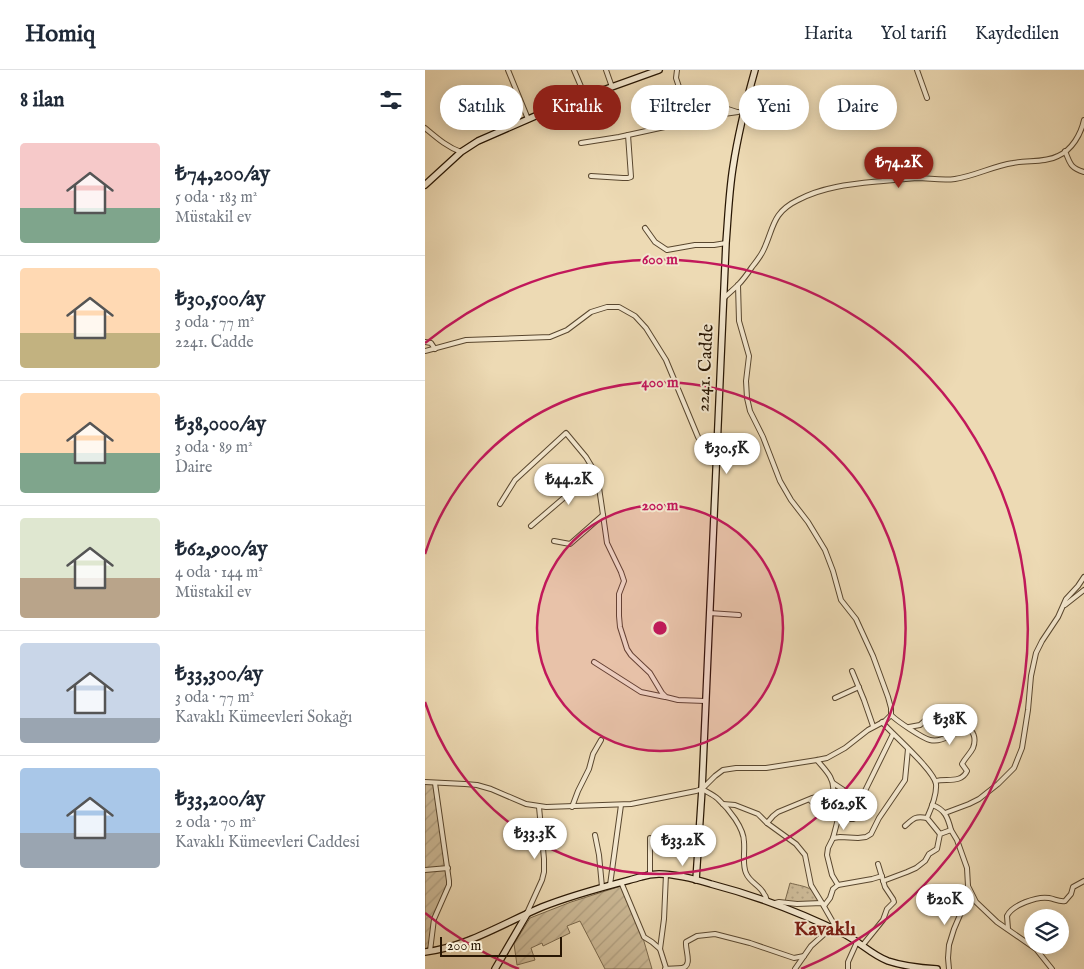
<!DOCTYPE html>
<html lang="tr">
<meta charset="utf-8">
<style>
:root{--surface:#fff;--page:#f6f6f7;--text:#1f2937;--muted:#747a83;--line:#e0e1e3;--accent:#8f2418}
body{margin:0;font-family:"IM FELL English",serif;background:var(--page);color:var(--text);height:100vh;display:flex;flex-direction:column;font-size:19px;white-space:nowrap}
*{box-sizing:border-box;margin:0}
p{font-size:16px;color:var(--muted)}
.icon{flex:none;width:28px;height:28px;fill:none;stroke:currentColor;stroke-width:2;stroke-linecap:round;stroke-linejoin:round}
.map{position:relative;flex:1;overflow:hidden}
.panel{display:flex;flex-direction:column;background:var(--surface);width:425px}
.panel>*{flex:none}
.hud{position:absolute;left:15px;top:15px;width:475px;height:45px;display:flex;gap:10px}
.tools{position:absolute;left:599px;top:839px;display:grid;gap:10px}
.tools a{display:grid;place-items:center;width:45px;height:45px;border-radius:50%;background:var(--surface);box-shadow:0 2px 12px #0003;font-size:25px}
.scale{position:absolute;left:15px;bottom:12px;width:122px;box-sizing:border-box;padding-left:5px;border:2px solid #281603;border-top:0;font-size:14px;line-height:18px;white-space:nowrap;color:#281603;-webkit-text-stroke:4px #f3e7ce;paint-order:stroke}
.price{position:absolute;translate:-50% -42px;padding:0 11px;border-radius:18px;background:#fff;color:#222;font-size:16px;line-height:32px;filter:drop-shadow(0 1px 2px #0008)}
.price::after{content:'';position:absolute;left:50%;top:30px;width:15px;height:11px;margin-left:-8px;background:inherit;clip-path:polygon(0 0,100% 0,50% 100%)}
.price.selected{background:var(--accent);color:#fff}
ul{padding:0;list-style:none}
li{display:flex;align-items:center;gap:15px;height:125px;padding:0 20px}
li+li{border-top:1px solid var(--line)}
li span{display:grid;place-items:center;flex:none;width:140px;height:100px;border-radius:5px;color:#555}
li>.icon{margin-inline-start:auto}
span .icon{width:60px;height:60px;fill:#fffc;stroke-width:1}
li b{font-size:21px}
h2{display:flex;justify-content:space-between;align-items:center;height:60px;padding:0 20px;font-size:21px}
.chip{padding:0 18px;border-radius:22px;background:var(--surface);box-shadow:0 2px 12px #0003;font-size:18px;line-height:45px}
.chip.selected{background:var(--accent);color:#fff}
header{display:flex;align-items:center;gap:30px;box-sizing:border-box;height:70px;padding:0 25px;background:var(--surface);border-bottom:1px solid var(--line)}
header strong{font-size:24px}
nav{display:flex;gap:28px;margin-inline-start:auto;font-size:18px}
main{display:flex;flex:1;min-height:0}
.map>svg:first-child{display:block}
</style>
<header>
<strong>Homiq</strong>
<nav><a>Harita</a><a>Yol tarifi</a><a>Kaydedilen</a></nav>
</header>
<main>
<section class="panel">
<h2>8 ilan<svg class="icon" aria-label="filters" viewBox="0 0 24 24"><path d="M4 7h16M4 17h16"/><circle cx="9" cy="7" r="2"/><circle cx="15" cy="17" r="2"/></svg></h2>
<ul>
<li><span style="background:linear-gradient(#f6c9c9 65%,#7fa58c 0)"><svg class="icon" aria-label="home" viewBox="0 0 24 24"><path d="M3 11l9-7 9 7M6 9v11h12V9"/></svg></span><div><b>₺74,200/ay</b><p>5 oda · 183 m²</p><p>Müstakil ev</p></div></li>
<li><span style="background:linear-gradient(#ffd9b3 65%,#c2b280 0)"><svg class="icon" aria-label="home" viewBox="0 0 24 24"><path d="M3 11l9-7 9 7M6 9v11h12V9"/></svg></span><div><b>₺30,500/ay</b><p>3 oda · 77 m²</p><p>2241. Cadde</p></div></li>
<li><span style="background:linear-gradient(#ffd9b3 60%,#7fa58c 0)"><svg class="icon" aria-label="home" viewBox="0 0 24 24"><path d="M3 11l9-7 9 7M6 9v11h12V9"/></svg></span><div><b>₺38,000/ay</b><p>3 oda · 89 m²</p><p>Daire</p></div></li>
<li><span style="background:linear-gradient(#dfe7d0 60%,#b9a48a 0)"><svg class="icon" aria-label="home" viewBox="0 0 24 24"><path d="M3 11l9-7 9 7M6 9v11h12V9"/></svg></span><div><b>₺62,900/ay</b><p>4 oda · 144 m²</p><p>Müstakil ev</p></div></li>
<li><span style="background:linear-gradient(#c9d6e8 75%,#9aa5b1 0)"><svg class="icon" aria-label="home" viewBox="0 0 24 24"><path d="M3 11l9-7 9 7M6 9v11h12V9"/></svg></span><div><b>₺33,300/ay</b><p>3 oda · 77 m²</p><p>Kavaklı Kümeevleri Sokağı</p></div></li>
<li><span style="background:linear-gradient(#a9c7e8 65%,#9aa5b1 0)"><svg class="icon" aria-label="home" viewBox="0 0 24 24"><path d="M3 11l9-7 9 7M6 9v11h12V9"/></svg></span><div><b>₺33,200/ay</b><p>2 oda · 70 m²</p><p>Kavaklı Kümeevleri Caddesi</p></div></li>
</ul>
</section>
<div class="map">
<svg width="659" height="899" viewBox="0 0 659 899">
<defs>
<pattern id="park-dots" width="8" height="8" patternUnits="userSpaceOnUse" patternTransform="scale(1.25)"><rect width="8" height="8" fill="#ccb996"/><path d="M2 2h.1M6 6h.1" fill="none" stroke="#af9e80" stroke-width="1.8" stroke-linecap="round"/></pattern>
<pattern id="garden-furrows" width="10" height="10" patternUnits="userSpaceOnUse" patternTransform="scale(1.25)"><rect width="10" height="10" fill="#ccb996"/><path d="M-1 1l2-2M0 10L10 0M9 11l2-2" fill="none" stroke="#af9e80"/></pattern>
</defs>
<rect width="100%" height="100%" fill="#eddab4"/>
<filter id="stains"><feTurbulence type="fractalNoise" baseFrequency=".004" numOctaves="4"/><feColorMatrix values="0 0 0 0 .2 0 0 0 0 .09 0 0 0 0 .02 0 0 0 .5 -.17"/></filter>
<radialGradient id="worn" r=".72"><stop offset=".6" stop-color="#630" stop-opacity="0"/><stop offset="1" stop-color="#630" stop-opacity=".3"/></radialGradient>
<path fill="url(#park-dots)" stroke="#7a684c" d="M365,813C379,817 389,816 394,831L371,833L360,831Z"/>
<g fill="url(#garden-furrows)" stroke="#7a684c">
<polygon points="0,714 8,714 23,811 21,819 9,844 3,878 0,879"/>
<polygon points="196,816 218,868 227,899 180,899 155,851 142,856 145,863 118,876 117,873 106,878 110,890 92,895 89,874 105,848 146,832"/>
</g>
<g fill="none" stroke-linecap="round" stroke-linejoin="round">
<g stroke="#59472f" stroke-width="6">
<g id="street">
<polyline points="83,0 103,49"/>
<polyline points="149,0 160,26"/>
<polyline points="181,0 187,17"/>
<polyline points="252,0 251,8 254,17 260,25 312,42"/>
<polyline points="492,0 502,28"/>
<path d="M0,58C12,68 22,77 36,82"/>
<polyline points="156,73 194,67 299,44 313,42"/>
<path d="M640,81C645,93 645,98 659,102"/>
<polyline points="166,106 198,108 203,108 206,107 203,65"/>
<polyline points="220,158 230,172 242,180 270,175 289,175 301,173"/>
<path d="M299,228C304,223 308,220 313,215C318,210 323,203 327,197C331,192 335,187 338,181C349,159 346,143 373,130C399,116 428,114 458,111C469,110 480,109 492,108C504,108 517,111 530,109C550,106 568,96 588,93C603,90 620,93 633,86C647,80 656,64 659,50"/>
<polyline points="0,272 6,273 10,279"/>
<polyline points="0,281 41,270 125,267 142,260 166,242 182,237 194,237 210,246 221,258 241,290 273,367 282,380 287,384 292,386"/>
<polyline points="75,434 90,410 141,363 161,387 167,397 173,411 177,438 182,473 196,502 199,511 194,524 194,546 195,557 202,579 206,585 225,603 237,623 241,627 253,630 280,631"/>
<polyline points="106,456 169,402"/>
<polyline points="129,471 145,474 178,445"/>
<polyline points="640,535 659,520"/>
<polyline points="284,543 314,545"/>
<polyline points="169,592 216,622 240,627"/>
<polyline points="427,601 439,630 448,656"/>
<polyline points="410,628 434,617"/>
<path d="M466,645C472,651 497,668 505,670C517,673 527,663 538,660C550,657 551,670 548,678C545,684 540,688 537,694L542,701C536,714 521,708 511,711"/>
<path d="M457,652C467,664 509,700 511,714C512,724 506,739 502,748L515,764"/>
<polyline points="484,657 495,655 505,646 527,637"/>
<polyline points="0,712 40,714 52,715 66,719 101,734 121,737 206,734 271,721 277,719 290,706 298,700 311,698 341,698 392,690 402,688 420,678 443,660 460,651 466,645 466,638 463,627 448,586 431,549 416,530 408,501 400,480 383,452 366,430 355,411 338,367 325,341 322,328 321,311 324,286 314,251 313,215"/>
<polyline points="408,713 420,721 433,735"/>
<path d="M277,719C282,722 289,725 293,729C304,739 319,758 319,772C320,782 317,794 321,803C325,813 335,815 339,824C341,826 341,828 342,831"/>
<polyline points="385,730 391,736 413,749 408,768 403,778 402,785 407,805 413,815"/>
<polyline points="298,734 310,735 333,744 342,753 371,774 380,785 386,815 397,833"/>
<path d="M507,735C520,739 523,748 526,760"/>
<polyline points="147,737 153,721 164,699 168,684 176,670"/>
<polyline points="520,743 544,734 554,729 573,714 589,698 597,678 603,640 606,606 611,583 617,571 633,547 641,529 653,516 659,507"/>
<polyline points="413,749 428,749 430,748 433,735 468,664"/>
<path d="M342,753L348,746L353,742L387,728L403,725L408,721C410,708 399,699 392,690"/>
<path d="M480,756C489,748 490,746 502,748"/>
<polyline points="170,765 174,785 177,817"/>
<polyline points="225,768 225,805"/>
<polyline points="408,768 415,767 433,768 441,767 446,764 454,748 480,710 483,679"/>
<polyline points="0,800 23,798"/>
<polyline points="241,804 239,849 235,879 241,898"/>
<polyline points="458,811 482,802 491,798 500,791 504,784 512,779 515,764 526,760 532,770 542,798 543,816 551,832 572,852 611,879 627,899"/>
<polyline points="196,812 219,867 227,872 235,879"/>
<polyline points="185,815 196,735"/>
<polyline points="350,833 354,832 372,834 397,833 413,861"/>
<polyline points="399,836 405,828 408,819 413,815 447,809 457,806"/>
<polyline points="102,843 117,810 119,802 119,789 114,737"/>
<path d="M583,859L582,846C587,835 612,826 624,828C630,829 634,832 640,831L646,824L648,817L659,811"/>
<polyline points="437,876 458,850 462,839 469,832 468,829 460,817 453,794"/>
<polyline points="5,881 9,849 24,815 24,811 10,713"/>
<path d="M240,899C245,898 251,899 257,898C268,896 260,880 261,872L272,866L290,864L325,873L369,888L379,886"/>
<polyline points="370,899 386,876 406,858"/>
<polyline points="423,899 423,892 432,872"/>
<polyline points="524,899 523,888 524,875 529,859 541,831 543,816"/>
</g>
</g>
<g stroke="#281603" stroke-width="8">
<g id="secondary">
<polyline points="0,115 36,82 53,71 131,37 234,0"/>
<path d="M271,810L277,719L301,173C303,148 304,122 308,97C313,64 321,32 330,0"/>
<path d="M0,882C41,877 79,853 117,837C149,824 182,816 216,807C222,805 228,804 234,804C252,804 270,809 286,814C332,826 379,844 421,865C436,873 447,885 463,891C478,896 496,898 512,899"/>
<polyline points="70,899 102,844"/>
</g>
</g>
<use href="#street" stroke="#f3e7ce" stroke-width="4"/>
<use href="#secondary" stroke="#f3e7ce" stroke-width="5.5"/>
</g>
<circle cx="235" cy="558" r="123" fill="#c2185b" fill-opacity=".12"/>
<g fill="none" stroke="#c2185b" stroke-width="2.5">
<circle cx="235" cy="558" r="123"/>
<path d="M0 484A246 246 0 1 1 0 632"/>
<path d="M94 899A369 369 0 0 1 0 843M0 273A369 369 0 1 1 376 899"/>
</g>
<g text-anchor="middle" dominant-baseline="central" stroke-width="4" stroke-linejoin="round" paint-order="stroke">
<g font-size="18" fill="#281603" stroke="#f3e7ce">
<text transform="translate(281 298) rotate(-87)">2241. Cadde</text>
</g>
<g font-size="20" font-weight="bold" fill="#7a1f14" stroke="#f3e7ce">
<text x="400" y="859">Kavaklı</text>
</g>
</g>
<circle cx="235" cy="558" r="8" fill="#c2185b" stroke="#f3e7ce" stroke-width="2.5"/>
<g font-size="15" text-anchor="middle" font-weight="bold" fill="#c2185b" stroke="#f3e7ce" stroke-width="4" stroke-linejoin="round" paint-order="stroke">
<text x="235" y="194">600 m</text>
<text x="235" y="317">400 m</text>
<text x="235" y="440">200 m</text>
</g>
<rect width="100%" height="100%" filter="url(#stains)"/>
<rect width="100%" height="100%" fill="url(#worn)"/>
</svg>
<div class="tools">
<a><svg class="icon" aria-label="layers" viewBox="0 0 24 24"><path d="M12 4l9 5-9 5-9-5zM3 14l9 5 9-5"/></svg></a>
</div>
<div class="scale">200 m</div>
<b class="price selected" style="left:474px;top:119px">₺74.2K</b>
<b class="price" style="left:302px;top:405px">₺30.5K</b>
<b class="price" style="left:144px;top:436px">₺44.2K</b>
<b class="price" style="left:525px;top:676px">₺38K</b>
<b class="price" style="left:419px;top:761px">₺62.9K</b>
<b class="price" style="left:110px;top:790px">₺33.3K</b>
<b class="price" style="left:258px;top:797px">₺33.2K</b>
<b class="price" style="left:520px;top:856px">₺20K</b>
<div class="hud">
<a class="chip">Satılık</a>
<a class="chip selected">Kiralık</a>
<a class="chip">Filtreler</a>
<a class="chip">Yeni</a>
<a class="chip">Daire</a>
</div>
</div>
</main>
